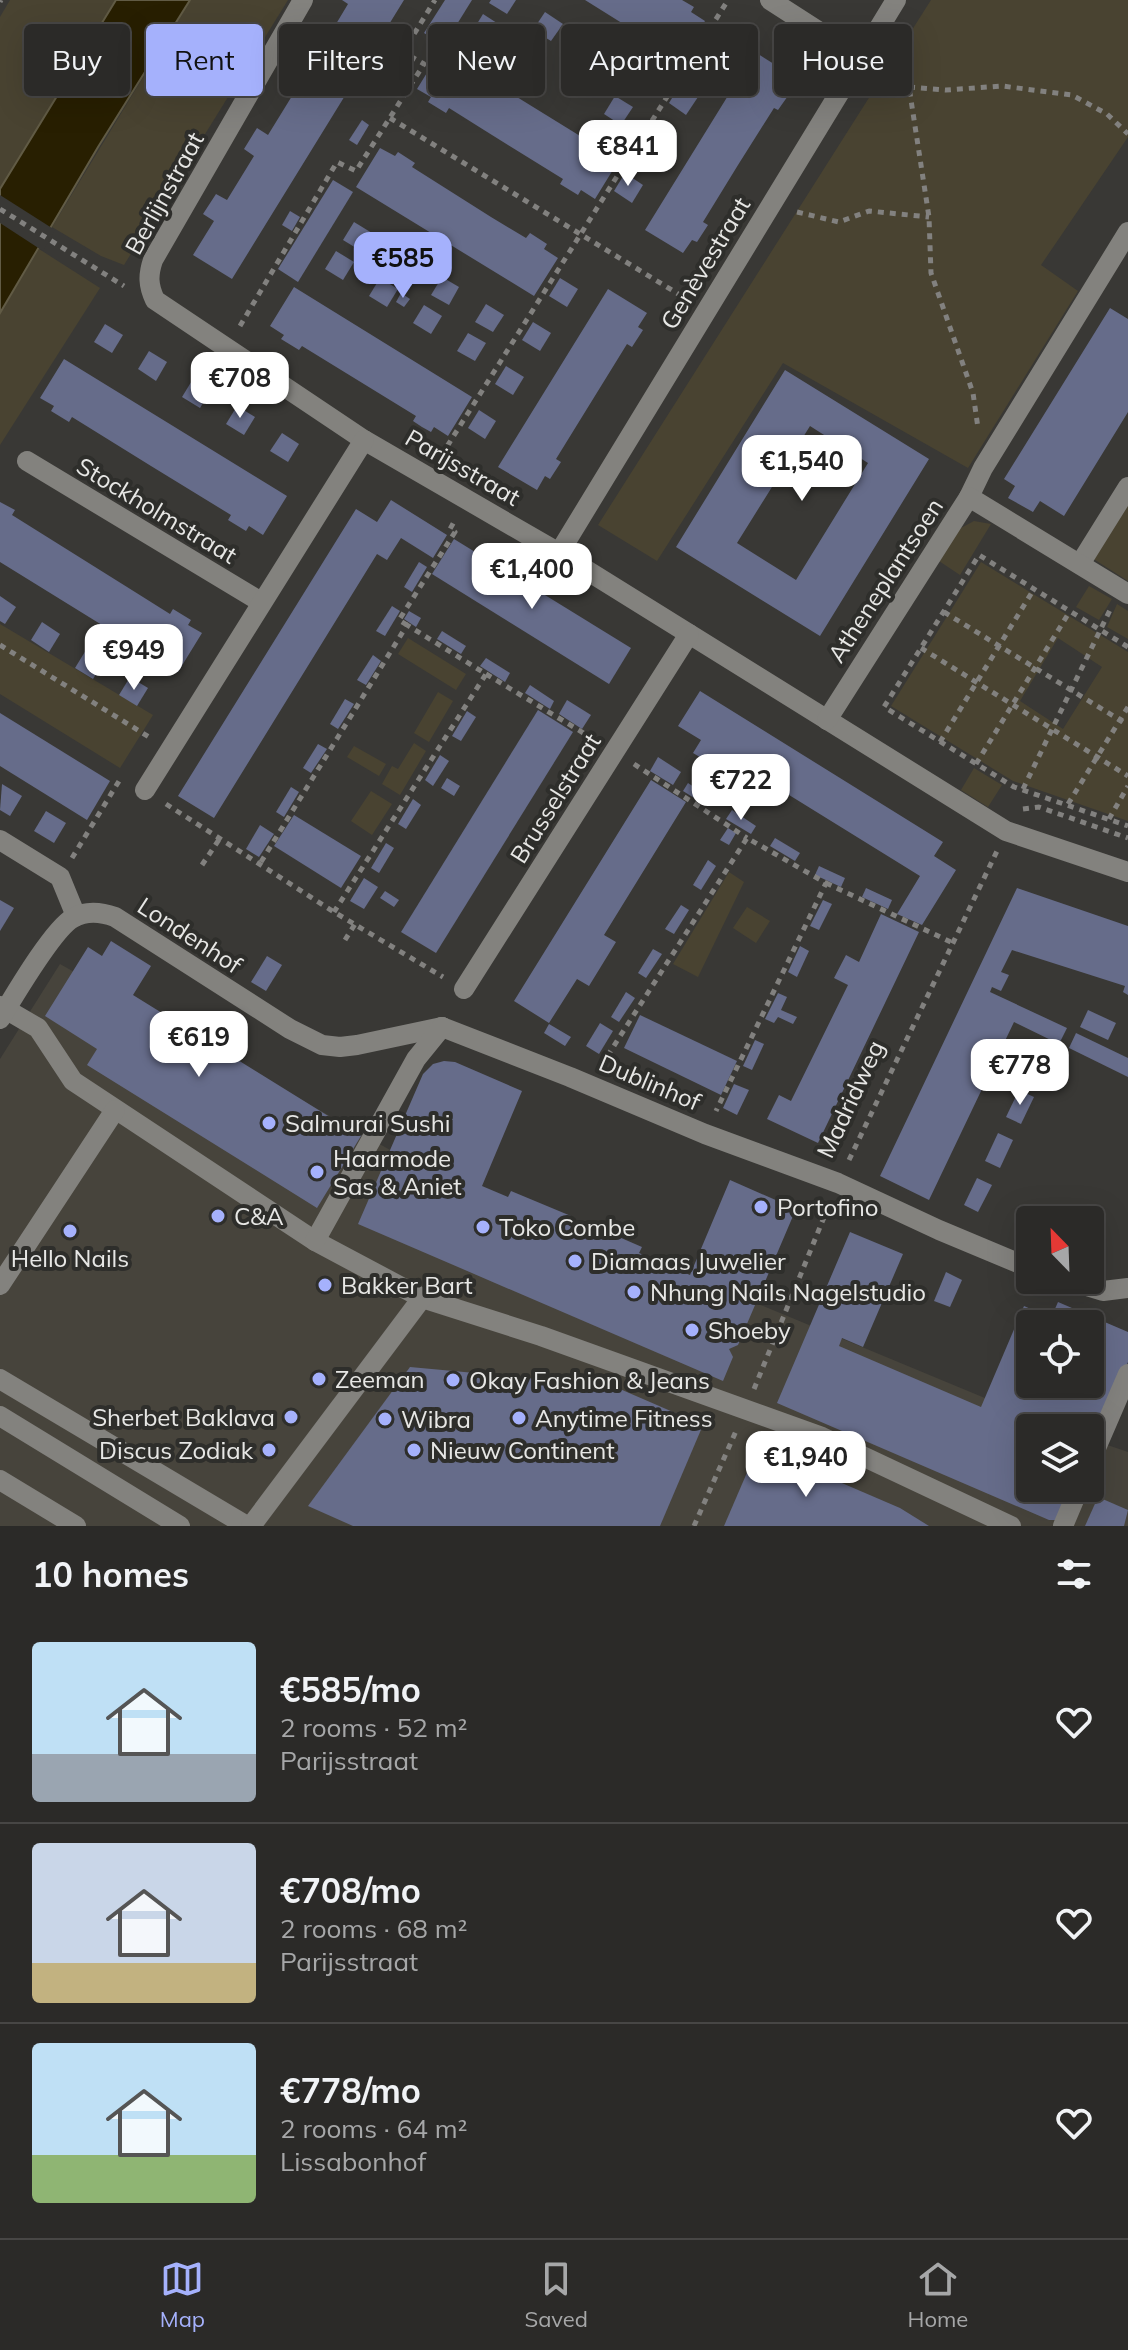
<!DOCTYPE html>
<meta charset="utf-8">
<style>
:root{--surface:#2b2a28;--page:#333230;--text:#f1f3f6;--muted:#a6a7a8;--line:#474645;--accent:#a5b1fc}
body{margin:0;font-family:Mulish,sans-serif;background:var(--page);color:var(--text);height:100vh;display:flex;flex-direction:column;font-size:30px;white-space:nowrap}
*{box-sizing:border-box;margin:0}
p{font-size:26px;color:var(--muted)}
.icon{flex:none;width:44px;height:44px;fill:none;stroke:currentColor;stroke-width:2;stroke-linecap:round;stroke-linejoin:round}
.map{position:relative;height:1526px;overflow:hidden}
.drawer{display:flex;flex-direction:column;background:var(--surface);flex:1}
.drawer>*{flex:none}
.hud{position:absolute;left:24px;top:24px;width:1080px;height:72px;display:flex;gap:16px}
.needle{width:52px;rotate:337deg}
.tools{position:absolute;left:1016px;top:1206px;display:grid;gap:16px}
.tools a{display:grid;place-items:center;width:88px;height:88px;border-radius:8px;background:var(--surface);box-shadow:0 8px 32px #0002,0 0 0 2px var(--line);font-size:40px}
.price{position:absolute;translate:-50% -68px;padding:0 18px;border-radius:16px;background:#fff;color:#222;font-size:26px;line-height:52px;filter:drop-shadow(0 2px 4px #0008)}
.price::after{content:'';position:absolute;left:50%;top:48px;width:24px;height:18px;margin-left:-12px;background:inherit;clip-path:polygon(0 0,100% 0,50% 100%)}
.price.current{background:var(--accent);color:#111}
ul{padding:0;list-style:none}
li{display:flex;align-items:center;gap:24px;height:200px;padding:0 32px}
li+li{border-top:2px solid var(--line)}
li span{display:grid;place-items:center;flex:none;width:224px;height:160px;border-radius:8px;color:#555}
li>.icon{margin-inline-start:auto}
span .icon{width:96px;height:96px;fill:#fffc;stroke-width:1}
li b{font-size:34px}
h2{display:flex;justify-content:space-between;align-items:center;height:96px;padding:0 32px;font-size:34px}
.chip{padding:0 28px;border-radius:8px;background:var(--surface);box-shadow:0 8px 32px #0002,0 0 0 2px var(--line);font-size:28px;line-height:72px}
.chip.current{background:var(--accent);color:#111}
.tab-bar{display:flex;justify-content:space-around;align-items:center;height:112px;border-top:2px solid var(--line);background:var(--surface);font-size:22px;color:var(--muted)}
.tab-bar a{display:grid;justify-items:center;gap:4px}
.tab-bar .current{color:var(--accent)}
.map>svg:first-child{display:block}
</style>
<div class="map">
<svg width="1128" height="1526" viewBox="0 0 1128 1526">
<rect width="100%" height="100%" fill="#393835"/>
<polygon fill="#47443c" points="60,964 399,1155 1050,1425 1030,1428 1030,1488 1090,1488 1090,1439 1128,1452 1128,1526 0,1526 0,1059"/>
<g fill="#494331" fill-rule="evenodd">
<polygon points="10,0 116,0 0,189 0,17"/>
<polygon points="190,0 288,0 124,265 101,256 52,227"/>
<polygon points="931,0 1128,0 1128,137 1041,265 1078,291 968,468 783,363 657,561 598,525"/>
<polygon points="39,249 100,288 0,445 0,313"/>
<polygon points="1128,503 1128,581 1092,558"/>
<polygon points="974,521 991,524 960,575 939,561 959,529"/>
<path d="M981,562L1128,652V821L1013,781L891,706ZM1058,638L1102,667L1063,729L1020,701Z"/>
<polygon points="1089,586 1112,599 1099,620 1076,607"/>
<polygon points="1117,604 1128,611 1128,639 1107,627"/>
<polygon points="0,624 153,715 120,768 0,694"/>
<polygon points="408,638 466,674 456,690 398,654"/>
<polygon points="438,692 453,701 429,742 414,733"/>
<polygon points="414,743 426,751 400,795 382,784 392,766 398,769"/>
<polygon points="354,746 386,764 379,776 347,757"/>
<polygon points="974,768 1002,785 988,807 961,790"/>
<polygon points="371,791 392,804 372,835 351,821"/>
<polygon points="729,872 744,882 698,977 673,964"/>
<polygon points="747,907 770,921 756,943 733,928"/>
</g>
<polygon fill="#281f01" stroke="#615b45" stroke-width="2" points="116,0 190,0 98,147 0,313 0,189"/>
<polygon fill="#393835" points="0,195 55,230 43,251 0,223"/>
<g fill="#666c8a" fill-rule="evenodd">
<polygon points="342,0 404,0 232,279 193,255 214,221 203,214 216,194 227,200 254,156 244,149 257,128 268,135 308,70 297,64 310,42 321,49 348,4"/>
<polygon points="445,0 472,0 444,45 424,33"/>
<polygon points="491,0 516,0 507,14 489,3"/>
<polygon points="585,0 682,0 694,7 691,12 705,21 681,60"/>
<polygon points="545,12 563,24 551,41 533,30"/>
<polygon points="483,14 500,25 489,43 472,32"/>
<polygon points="588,39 607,51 595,68 577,57"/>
<polygon points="526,41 545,52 533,70 516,59"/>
<polygon points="707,41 725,53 714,71 696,59"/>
<polygon points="441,50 619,160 595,199 581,190 578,195 560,184 563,179 484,130 449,108 446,113 428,102 431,97 417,89"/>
<polygon points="755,52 793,76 785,90 790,93 778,110 774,108 738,165 703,222 708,225 697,242 692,240 683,253 645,230"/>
<polygon points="396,64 404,69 391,89 384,84"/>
<polygon points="633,67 650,78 639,96 621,85"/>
<polygon points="570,68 589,80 578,98 559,86"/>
<polygon points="680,85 698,97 686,115 669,103"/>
<polygon points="615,96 633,107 621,125 604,114"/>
<polygon points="362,120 369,125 357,145 349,140"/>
<polygon points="652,129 671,141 659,159 641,147"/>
<polygon points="380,148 395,156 398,152 415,163 412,167 491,217 526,238 530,233 547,244 544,249 558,258 534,296 356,187"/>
<polygon points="625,173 643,185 632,203 614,191"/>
<polygon points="333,180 353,192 298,282 278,269"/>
<polygon points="290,211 300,217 292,231 282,225"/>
<polygon points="354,222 372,233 361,251 343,240"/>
<polygon points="398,249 416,260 405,278 387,267"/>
<polygon points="336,251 354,262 343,280 325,269"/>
<polygon points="442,277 459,287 449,305 431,295"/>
<polygon points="380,278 398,289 387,307 369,296"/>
<polygon points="560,278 578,289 567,307 549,296"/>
<polygon points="294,287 472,397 448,436 434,427 431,432 422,427 413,421 416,416 302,346 299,350 281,339 284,335 270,326"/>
<polygon points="608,289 647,313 638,327 643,330 632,347 627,344 556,459 561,462 550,479 545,476 537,490 498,467"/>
<polygon points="401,293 410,299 404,307 396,302"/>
<polygon points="486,304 504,315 493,332 475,322"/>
<polygon points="424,305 442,316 431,334 413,323"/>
<polygon points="1110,308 1128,319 1128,412 1064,516 1040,501 1033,512 1008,498 1015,486 1004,479"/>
<polygon points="533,322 551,333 540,351 522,340"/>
<polygon points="105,324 123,335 112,353 94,342"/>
<polygon points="468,333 486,343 475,361 457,351"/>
<polygon points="149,351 167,362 156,381 138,369"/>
<polygon points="64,359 287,496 263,535 249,526 246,531 228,520 231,515 151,466 72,417 69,422 51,411 54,406 40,398"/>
<polygon points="506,366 524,377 513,395 495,384"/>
<path d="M785,370L929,459L820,636L676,547ZM810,426L868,463L796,580L737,543Z"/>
<polygon points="193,379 211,390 200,408 182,397"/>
<polygon points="237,406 255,417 244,435 226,424"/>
<polygon points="479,410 496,421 485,439 468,428"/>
<polygon points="282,433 299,444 288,462 270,451"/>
<polygon points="391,500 447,535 433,558 401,538 387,560 377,554 214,818 178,796 356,509 377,522"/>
<polygon points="0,502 15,510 12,515 135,592 170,614 173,609 191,620 188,625 202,633 178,672 0,562"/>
<polygon points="454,539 631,648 609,684 432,574"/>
<polygon points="419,562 427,567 412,592 404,587"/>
<polygon points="0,596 16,607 5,624 0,621"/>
<polygon points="392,606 400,611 385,636 376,631"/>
<polygon points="409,611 421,618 416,627 404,619"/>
<polygon points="42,622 60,634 49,652 31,640"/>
<polygon points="442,631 466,646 461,654 437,639"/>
<polygon points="86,650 104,661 93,679 75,668"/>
<polygon points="373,655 381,661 366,685 357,680"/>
<polygon points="486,658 510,673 505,682 480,666"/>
<polygon points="130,677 148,688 137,706 119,695"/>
<polygon points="530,685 554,701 550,709 525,693"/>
<polygon points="700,691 943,842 934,856 956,870 922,925 897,914 920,876 723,754 715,766 693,753 701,740 678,726"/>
<polygon points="345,699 354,704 338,729 330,724"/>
<polygon points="567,700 591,715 582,729 559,714"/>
<polygon points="538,710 573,732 436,953 401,932"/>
<polygon points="467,711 476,717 461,741 452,736"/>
<polygon points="0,713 110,781 87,820 0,766"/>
<polygon points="318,744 327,749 311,773 303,768"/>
<polygon points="440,755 449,761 433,786 425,780"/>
<polygon points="658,757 681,772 673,785 650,771"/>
<polygon points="447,778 460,786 454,796 441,788"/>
<polygon points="651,780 686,802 604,935 616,942 589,986 577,979 549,1023 514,1001"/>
<polygon points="688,783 712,799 707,806 683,791"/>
<polygon points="2,784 22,796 10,816 0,810"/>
<polygon points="291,787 299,792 284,817 276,812"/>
<polygon points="413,799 421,805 406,829 398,824"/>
<polygon points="732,810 756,826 751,834 726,819"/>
<polygon points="46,811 66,823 54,843 34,831"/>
<polygon points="294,815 361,856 341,888 274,846"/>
<polygon points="260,825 274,834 259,857 246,849"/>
<polygon points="728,828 736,833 729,845 720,840"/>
<polygon points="775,838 800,853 795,861 770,846"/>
<polygon points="386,843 394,848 379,873 371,868"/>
<polygon points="708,860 716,866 701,890 693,885"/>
<polygon points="819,866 845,878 841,887 815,875"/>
<polygon points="364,878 378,887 364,909 350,901"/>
<polygon points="866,888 892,900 888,909 862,897"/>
<polygon points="1017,888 1128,926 1128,995 1123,992 1125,986 1012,950 1001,972 1009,975 1001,991 992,987 990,992 1067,1028 1059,1044 1014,1022 929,1200 880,1176"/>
<polygon points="385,891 399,900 394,907 380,898"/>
<polygon points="0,900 14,908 0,931"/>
<polygon points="823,900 832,904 819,930 810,926"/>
<polygon points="681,905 689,910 674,934 665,929"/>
<polygon points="881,914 919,932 818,1143 767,1119 779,1095 791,1101 848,985 834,978 846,955 859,962"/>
<polygon points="111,941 151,966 133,995 346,1127 351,1123 361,1126 363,1131 361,1136 317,1208 87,1065 97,1049 45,1016 88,947 102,956"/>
<polygon points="800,946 809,951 797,977 788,972"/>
<polygon points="653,949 662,954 646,978 638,973"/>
<polygon points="267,956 282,965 266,991 251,982"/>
<polygon points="626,992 635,998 619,1022 611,1017"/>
<polygon points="778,993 787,997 781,1010 797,1017 793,1024 778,1017 774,1023 765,1019"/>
<polygon points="1088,1010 1116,1023 1108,1040 1080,1027"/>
<polygon points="640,1015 737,1061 721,1095 624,1048"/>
<polygon points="600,1023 613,1031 599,1054 586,1046"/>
<polygon points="549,1024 571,1037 565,1046 544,1033"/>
<polygon points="1076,1033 1128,1058 1128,1077 1069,1048"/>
<polygon points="755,1040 764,1044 752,1070 743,1066"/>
<polygon points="1040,1045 1055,1052 1042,1080 1027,1073"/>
<polygon points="444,1061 455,1062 522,1091 482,1186 508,1197 511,1191 571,1216 568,1223 579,1227 582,1221 642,1247 639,1253 690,1275 730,1180 796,1209 738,1345 729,1349 733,1357 723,1381 358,1224 423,1074 433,1064"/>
<polygon points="734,1084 749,1090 737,1115 723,1108"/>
<polygon points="1019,1090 1034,1097 1021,1124 1006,1117"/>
<polygon points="998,1133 1013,1140 1000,1168 985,1161"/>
<polygon points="977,1178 992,1185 978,1212 964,1205"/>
<path d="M850,1232L903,1254L863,1347L842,1338L839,1346L981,1407L1024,1306L1051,1318L1058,1302L1128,1332V1362L1090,1450V1428H1030V1488H1074L1058,1520H1049L777,1403ZM1030,1324H1090V1384H1030Z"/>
<polygon points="946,1272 962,1280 950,1307 934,1301"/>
<polygon points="410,1367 613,1386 703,1425 660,1526 353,1526 308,1506"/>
<polygon points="758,1447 900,1508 929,1526 724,1526"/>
<polygon points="1098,1497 1128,1510 1124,1526 1085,1526"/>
</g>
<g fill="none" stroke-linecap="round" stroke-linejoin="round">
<g stroke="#82817f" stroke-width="5" stroke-dasharray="6 6" stroke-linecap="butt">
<polyline points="0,2 1,0"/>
<polyline points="882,70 894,75 909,87 929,217 931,273 973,393 978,428"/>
<polyline points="909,87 946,90 1002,86 1072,95 1107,114 1128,134"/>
<polyline points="390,118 685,298"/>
<polyline points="0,209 124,286"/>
<polyline points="797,212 839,222 869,211 929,217"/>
<polyline points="240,326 337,162 356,171 424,64 403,52 435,0"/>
<polyline points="441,456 728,0"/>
<polyline points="944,612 1128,725"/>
<polyline points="407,625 399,620 455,532 450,529 455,520"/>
<polyline points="0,645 149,737"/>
<polyline points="1128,647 979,555 884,707 1014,787 1128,826"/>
<polyline points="921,648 1128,776"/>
<polyline points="486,674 595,740"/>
<polyline points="940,742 1034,589"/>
<polyline points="634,764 747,838"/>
<polyline points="976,764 1070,611"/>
<polyline points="1023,789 1110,610"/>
<polyline points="166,804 334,912 443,977"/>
<polyline points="1068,804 1128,707"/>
<polyline points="1023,809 1039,807 1128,838"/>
<polyline points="1109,819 1128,786"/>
<polyline points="72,858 119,781"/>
<polyline points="261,862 407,625 486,674 334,912"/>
<polyline points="202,865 220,838"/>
<polyline points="826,883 953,943"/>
<polyline points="345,940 355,924"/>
<polyline points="601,1066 747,838 826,883 716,1111"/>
<polyline points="849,1160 997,851"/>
<polyline points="754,1389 829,1205"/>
<polyline points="694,1526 736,1431"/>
</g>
<g stroke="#83827e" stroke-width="20">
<path d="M303,0L153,260C148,275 148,285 155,300L364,440L559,553L1006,831L1128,872"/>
<polyline points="770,0 860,58"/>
<polyline points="27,461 261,602"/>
<polyline points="969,497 983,468 1128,232"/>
<polyline points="559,553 896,0"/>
<polyline points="1080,564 1128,487"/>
<polyline points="827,720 969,497 1128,594"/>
<polyline points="145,790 364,440"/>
<polyline points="0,840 60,877 76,916"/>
<polyline points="464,989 689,634"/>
<polyline points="0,1006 38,1028 73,1081 315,1241 422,1298 541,1336 822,1437 1011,1526"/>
<path d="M0,1019C14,996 53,929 73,918C87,910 101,912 115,917L290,1029L322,1045L340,1047L357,1045L442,1027"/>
<polyline points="442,1027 570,1077 705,1134 838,1183 939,1230 1030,1268"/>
<polyline points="315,1241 416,1059 442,1027"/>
<polyline points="1067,1280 1103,1291 1128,1288"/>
<polyline points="0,1285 115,1110"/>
<polyline points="0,1379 247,1526"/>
<polyline points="0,1416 180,1526"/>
<polyline points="1090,1462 1128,1374"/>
<polyline points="0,1480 76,1526"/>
<polyline points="251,1526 422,1298"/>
<polyline points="1063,1526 1079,1488"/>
</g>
</g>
<g fill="#a5b1fc" stroke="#2e2e2b" stroke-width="3">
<circle cx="269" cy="1123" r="8"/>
<circle cx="317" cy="1172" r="8"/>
<circle cx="761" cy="1207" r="8"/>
<circle cx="218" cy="1216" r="8"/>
<circle cx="483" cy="1227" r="8"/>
<circle cx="70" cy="1231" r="8"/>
<circle cx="575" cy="1261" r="8"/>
<circle cx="325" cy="1285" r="8"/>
<circle cx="634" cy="1292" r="8"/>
<circle cx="692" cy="1330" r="8"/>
<circle cx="319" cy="1379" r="8"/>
<circle cx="453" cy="1380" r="8"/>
<circle cx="291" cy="1417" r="8"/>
<circle cx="519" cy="1418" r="8"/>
<circle cx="385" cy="1419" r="8"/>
<circle cx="269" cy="1450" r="8"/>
<circle cx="414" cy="1450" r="8"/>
</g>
<g text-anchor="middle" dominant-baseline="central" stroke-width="8" stroke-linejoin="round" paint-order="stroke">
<g font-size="24" fill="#e7e7e5" stroke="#2e2e2b">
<text transform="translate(164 193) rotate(-61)">Berlijnstraat</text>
<text transform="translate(705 263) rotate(-59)">Genèvestraat</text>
<text transform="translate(463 467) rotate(30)">Parijsstraat</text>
<text transform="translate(157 510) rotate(31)">Stockholmstraat</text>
<text transform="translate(885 580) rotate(-57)">Atheneplantsoen</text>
<text transform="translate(555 798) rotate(-58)">Brusselstraat</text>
<text transform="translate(190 935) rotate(33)">Londenhof</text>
<text transform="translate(650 1082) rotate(23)">Dublinhof</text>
<text transform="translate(850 1099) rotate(-65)">Madridweg</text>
</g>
<g font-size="24" fill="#e7e7e5" stroke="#2e2e2b" text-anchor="start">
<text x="285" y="1123">Salmurai Sushi</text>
<text x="333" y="1158">Haarmode<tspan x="333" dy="28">Sas &amp; Aniet</tspan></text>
<text x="777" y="1207">Portofino</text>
<text x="234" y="1216">C&amp;A</text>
<text x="499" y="1227">Toko Combe</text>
<text x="70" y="1258" text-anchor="middle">Hello Nails</text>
<text x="591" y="1261">Diamaas Juwelier</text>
<text x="341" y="1285">Bakker Bart</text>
<text x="650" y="1292">Nhung Nails Nagelstudio</text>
<text x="708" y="1330">Shoeby</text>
<text x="335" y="1379">Zeeman</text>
<text x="469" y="1380">Okay Fashion &amp; Jeans</text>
<text x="275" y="1417" text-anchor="end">Sherbet Baklava</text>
<text x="535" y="1418">Anytime Fitness</text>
<text x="401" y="1419">Wibra</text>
<text x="253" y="1450" text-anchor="end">Discus Zodiak</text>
<text x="430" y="1450">Nieuw Continent</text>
</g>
</g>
</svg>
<div class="tools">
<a><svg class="needle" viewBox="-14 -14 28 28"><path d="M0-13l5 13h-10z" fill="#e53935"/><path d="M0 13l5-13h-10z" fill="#a6a7a8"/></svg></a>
<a><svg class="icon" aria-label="locate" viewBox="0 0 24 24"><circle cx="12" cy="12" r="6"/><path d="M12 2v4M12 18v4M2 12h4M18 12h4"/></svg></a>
<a><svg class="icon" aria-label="layers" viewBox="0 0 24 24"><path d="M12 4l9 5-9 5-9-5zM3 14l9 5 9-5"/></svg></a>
</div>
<b class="price" style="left:628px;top:188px">€841</b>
<b class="price current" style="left:403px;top:300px">€585</b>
<b class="price" style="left:240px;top:420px">€708</b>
<b class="price" style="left:802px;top:503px">€1,540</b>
<b class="price" style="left:532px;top:611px">€1,400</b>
<b class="price" style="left:134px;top:692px">€949</b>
<b class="price" style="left:741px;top:822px">€722</b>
<b class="price" style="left:199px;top:1079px">€619</b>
<b class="price" style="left:1020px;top:1107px">€778</b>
<b class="price" style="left:806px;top:1499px">€1,940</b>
<div class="hud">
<a class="chip">Buy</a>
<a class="chip current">Rent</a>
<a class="chip">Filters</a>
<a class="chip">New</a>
<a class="chip">Apartment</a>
<a class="chip">House</a>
</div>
</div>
<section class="drawer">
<h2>10 homes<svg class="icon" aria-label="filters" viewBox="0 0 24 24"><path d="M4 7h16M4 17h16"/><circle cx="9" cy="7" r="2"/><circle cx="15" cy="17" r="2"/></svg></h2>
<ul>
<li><span style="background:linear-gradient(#bfe0f5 70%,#9aa5b1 0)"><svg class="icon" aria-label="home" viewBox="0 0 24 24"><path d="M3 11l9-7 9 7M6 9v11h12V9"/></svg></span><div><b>€585/mo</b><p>2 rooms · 52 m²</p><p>Parijsstraat</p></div><svg class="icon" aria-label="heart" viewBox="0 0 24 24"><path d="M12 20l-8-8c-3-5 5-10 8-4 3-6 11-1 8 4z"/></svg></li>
<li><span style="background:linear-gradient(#c9d6e8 75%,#c2b280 0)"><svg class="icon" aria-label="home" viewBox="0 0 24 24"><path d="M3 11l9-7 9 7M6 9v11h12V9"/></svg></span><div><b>€708/mo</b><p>2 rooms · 68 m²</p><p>Parijsstraat</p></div><svg class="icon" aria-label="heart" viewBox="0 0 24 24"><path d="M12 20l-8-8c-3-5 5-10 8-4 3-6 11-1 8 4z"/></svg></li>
<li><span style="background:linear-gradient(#bfe0f5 70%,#8fb573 0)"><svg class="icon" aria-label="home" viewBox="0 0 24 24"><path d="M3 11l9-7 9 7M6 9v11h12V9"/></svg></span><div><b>€778/mo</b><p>2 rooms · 64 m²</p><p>Lissabonhof</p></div><svg class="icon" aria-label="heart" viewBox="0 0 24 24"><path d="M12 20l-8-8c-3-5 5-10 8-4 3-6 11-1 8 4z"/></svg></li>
</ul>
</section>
<nav class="tab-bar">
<a class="current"><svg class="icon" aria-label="map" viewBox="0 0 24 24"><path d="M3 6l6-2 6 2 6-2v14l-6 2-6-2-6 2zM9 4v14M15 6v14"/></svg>Map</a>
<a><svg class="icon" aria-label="saved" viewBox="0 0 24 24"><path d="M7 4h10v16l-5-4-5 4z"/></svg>Saved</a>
<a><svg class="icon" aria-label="home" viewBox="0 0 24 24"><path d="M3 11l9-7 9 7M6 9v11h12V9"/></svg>Home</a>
</nav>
